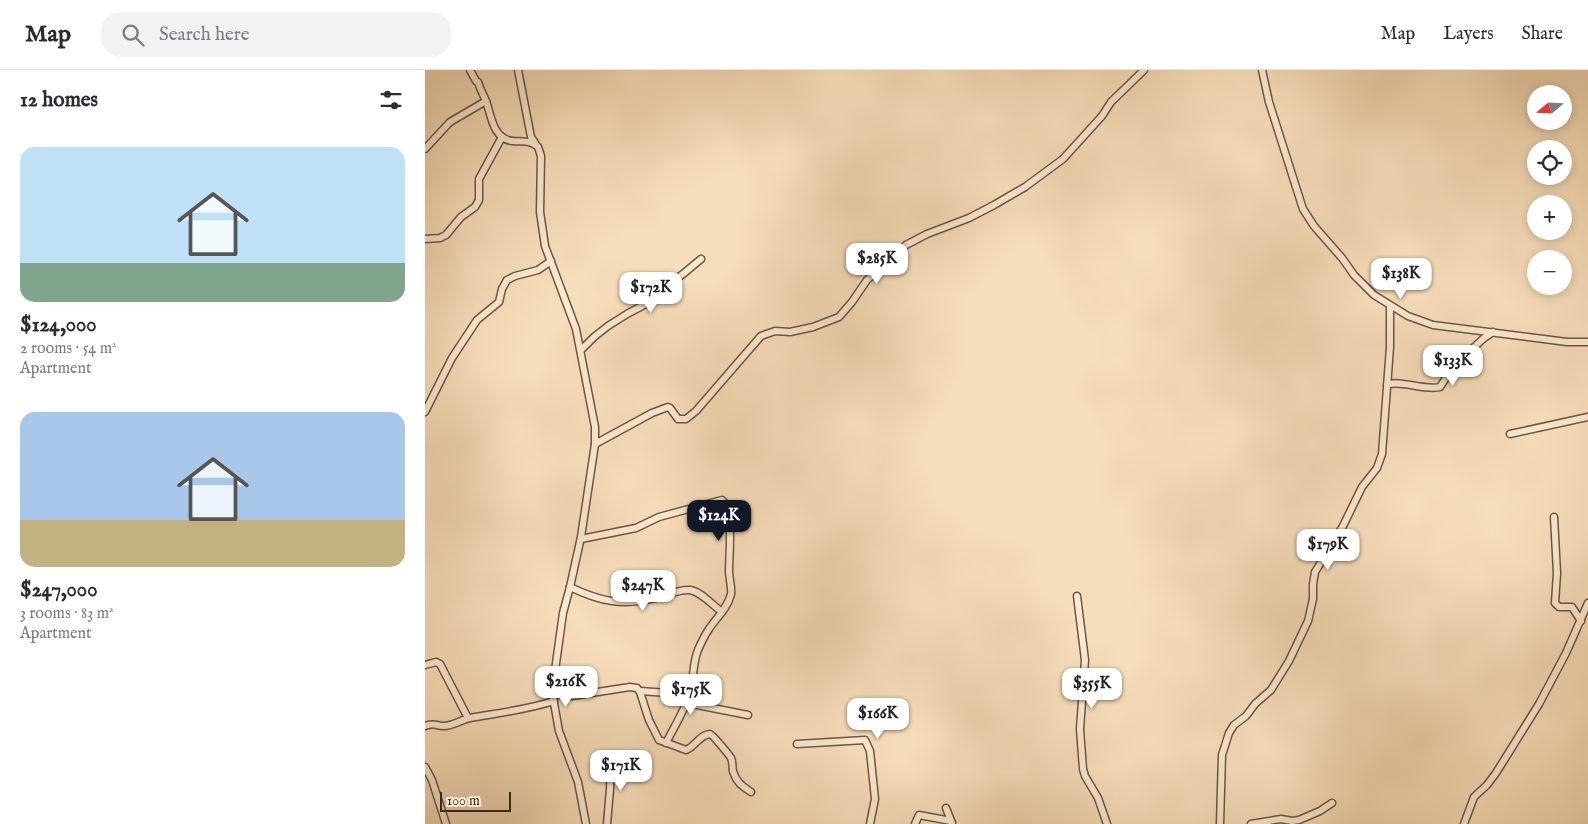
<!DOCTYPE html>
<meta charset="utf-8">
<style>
:root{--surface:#fff;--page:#f2f2f3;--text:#2b2b33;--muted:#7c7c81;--line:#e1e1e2;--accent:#111827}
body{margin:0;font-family:"IM FELL English",serif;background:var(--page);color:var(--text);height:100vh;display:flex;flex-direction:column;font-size:19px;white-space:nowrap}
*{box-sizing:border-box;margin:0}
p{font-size:16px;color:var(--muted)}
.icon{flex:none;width:28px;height:28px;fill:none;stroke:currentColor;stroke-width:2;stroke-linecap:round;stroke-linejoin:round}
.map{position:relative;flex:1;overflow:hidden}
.details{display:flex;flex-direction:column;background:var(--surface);width:425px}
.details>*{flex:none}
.needle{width:32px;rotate:251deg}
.tools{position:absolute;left:1102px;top:15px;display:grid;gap:10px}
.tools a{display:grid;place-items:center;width:45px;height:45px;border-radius:50%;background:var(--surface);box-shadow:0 2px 8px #0003;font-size:25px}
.scale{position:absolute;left:15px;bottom:12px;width:71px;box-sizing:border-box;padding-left:5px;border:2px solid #422918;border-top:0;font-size:14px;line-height:18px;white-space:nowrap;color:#422918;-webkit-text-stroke:4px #faead2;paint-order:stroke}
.price{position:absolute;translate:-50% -42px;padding:0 11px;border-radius:10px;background:#fff;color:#222;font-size:16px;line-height:32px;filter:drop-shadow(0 1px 2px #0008)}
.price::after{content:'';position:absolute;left:50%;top:30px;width:15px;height:11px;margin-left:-8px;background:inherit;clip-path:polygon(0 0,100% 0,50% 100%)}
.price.current{background:var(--accent);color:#fff}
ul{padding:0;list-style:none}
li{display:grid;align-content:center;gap:10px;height:265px;padding:0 20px}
li span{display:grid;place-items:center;height:155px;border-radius:15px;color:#555}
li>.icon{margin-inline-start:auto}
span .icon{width:90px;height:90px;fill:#fffc;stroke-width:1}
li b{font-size:21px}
h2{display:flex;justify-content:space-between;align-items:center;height:60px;padding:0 20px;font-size:21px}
header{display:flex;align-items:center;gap:30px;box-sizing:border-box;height:70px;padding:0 25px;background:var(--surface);border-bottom:1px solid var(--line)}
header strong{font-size:24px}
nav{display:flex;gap:28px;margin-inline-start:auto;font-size:18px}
.search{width:350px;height:45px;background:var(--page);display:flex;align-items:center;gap:12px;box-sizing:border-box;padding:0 18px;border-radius:20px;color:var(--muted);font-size:19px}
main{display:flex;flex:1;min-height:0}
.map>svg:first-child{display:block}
</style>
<header>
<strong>Map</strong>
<div class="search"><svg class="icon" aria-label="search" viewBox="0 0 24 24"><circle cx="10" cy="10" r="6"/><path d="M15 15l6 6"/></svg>Search here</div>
<nav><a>Map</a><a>Layers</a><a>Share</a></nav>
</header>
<main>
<section class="details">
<h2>12 homes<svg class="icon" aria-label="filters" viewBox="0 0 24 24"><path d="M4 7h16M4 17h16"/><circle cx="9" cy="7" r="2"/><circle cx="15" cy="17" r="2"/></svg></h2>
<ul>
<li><span style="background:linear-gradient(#bfe0f5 75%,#7fa58c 0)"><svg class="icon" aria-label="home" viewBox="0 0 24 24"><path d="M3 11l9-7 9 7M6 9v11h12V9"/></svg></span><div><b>$124,000</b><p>2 rooms · 54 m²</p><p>Apartment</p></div></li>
<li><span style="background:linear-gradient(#a9c7e8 70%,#c2b280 0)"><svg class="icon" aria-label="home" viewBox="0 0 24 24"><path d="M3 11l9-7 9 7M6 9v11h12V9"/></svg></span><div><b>$247,000</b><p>3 rooms · 83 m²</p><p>Apartment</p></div></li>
</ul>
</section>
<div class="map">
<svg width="1163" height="754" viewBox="0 0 1163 754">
<rect width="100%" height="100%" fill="#f7deba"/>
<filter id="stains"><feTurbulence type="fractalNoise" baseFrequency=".004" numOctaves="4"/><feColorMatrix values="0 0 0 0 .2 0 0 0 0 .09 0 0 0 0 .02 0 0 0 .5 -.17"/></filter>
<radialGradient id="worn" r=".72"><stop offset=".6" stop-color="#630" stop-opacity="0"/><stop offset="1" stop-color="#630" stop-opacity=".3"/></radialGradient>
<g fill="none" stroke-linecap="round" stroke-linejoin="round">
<g stroke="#6f5640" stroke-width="9">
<g id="minor">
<path d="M45,0L51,11L53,12C55,19 58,24 61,31C66,45 68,69 87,71C97,72 107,70 113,77L116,86L115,142L120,176L151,259L170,357V374L156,467L145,517L138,543L127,622L134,661L153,712L161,754"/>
<polyline points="93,0 106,67 110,73"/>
<polyline points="837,0 844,32 878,139 889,156 917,188 929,205 949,225 983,246 1008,255 1142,272 1163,272"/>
<polyline points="0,79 25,52 61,31"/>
<polyline points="0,169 15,168 21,165 36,147 50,137 54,130 54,109 77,67"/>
<polyline points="156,280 169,267 183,256 202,244 232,228 238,218 258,204 276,189"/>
<path d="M962,315C973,309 1000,321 1015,317L1024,303L1039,292L1046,280L1059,268L1068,262"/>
<polyline points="0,342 27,288 52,250 74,232 77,219 82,210 90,206 113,200 126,191"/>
<polyline points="1085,364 1163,347"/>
<polyline points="170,374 227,343 243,337 245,338 253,349 261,349 271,341 336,266 350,261 365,262 388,257 414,247 427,232 442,210 481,175 502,164 544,148 569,135 600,117 638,89 677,46 686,32 719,0"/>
<polyline points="1129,447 1132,503 1130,533 1134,537 1147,537 1156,551"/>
<path d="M156,469L211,458L234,447L297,430C309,440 304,485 304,501C304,508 307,517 306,524C303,538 291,548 284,559C280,565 276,573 273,580C268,592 269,604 266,617C262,637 250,655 241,673"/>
<path d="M145,517C176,532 198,536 231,528C241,525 255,519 265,520C277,522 287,535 297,542"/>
<polyline points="652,526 660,590 655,659 658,699 660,706 673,728 682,754"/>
<polyline points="0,595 11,592 15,594 43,648"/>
<polyline points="215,621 243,623 253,627 262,633 323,645"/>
<path d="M127,624L147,626L205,617L212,618L215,622L224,650L234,670L261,680C271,676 274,665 285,664C288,665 305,686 306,688C308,692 307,697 308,701C311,712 317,716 326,722"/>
<path d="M0,656C11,652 9,656 19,656C27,656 36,650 45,648C73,643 101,640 129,631"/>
<polyline points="372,674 440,670 445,681 450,729 445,754"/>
<polyline points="0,697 7,710 21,754"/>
<polyline points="521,738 527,753"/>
<polyline points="182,754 185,719 186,688"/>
<polyline points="490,754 494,745 526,751"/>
<polyline points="795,754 797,685 804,663 809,655 821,646 830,634 846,620 864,591 883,551 888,529 888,514 890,502 918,456 937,417 952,398 957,384 965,277 965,236"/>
<polyline points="826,754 856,749 867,751 874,750 895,741 907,733"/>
<polyline points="1039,754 1049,727 1062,715 1071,703 1114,634 1141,583 1163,533"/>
</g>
</g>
<use href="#minor" stroke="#faead2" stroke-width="6"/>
</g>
<rect width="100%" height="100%" filter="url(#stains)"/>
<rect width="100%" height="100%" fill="url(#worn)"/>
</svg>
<div class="tools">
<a><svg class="needle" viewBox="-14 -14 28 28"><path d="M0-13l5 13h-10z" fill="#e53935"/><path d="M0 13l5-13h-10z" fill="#7c7c81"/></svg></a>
<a><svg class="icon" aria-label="locate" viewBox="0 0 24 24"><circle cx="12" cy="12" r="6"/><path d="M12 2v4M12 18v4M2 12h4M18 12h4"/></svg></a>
<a>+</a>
<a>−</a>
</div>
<div class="scale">100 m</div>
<b class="price" style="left:452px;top:215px">$285K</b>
<b class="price" style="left:976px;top:230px">$138K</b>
<b class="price" style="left:226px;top:244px">$172K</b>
<b class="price" style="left:1028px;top:317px">$133K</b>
<b class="price current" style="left:294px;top:472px">$124K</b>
<b class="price" style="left:903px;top:501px">$179K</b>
<b class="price" style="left:218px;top:542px">$247K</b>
<b class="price" style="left:141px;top:638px">$216K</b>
<b class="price" style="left:667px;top:640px">$355K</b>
<b class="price" style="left:266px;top:646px">$175K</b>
<b class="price" style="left:453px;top:670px">$166K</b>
<b class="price" style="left:196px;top:722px">$171K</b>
</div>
</main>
